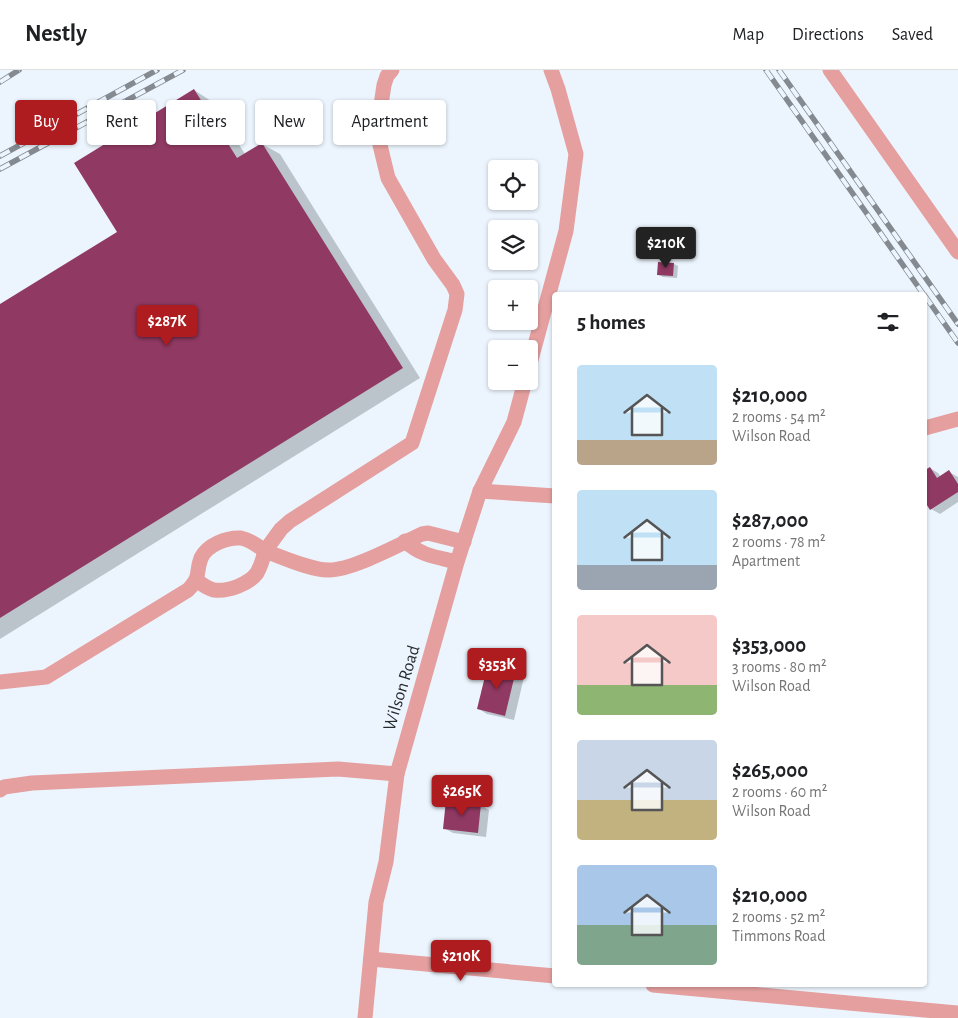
<!DOCTYPE html>
<meta charset="utf-8">
<style>
:root{--surface:#fff;--page:#f6f6f6;--text:#202124;--muted:#757577;--line:#e0e0e0;--accent:#ae1c1f}
body{margin:0;font-family:"Alegreya Sans",sans-serif;background:var(--page);color:var(--text);height:100vh;display:flex;flex-direction:column;font-size:19px;white-space:nowrap}
*{box-sizing:border-box;margin:0}
p{font-size:16px;color:var(--muted)}
.icon{flex:none;width:28px;height:28px;fill:none;stroke:currentColor;stroke-width:2;stroke-linecap:round;stroke-linejoin:round}
.map{position:relative;flex:1;overflow:hidden}
.drawer{position:absolute;left:552px;top:222px;width:375px;height:695px;display:flex;flex-direction:column;background:var(--surface);border-radius:5px;box-shadow:0 1px 4px #0004}
.drawer>*{flex:none}
.guide{position:absolute;left:15px;top:30px;width:462px;height:45px;display:flex;gap:10px}
.buttons{position:absolute;left:488px;top:90px;display:grid;gap:10px}
.buttons a{display:grid;place-items:center;width:50px;height:50px;border-radius:5px;background:var(--surface);box-shadow:0 1px 4px #0004;font-size:25px}
.price{position:absolute;translate:-50% -42px;padding:0 11px;border-radius:5px;background:var(--accent);color:#fff;font-size:16px;line-height:32px;filter:drop-shadow(0 1px 2px #0008)}
.price::after{content:'';position:absolute;left:50%;top:30px;width:15px;height:11px;margin-left:-8px;background:inherit;clip-path:polygon(0 0,100% 0,50% 100%)}
.price.on{background:#222;color:#fff}
ul{padding:0;list-style:none}
li{display:flex;align-items:center;gap:15px;height:125px;padding:0 25px}
li span{display:grid;place-items:center;flex:none;width:140px;height:100px;border-radius:5px;color:#555}
li>.icon{margin-inline-start:auto}
span .icon{width:60px;height:60px;fill:#fffc;stroke-width:1}
li b{font-size:21px}
h2{display:flex;justify-content:space-between;align-items:center;height:60px;padding:0 25px;font-size:21px}
.chip{padding:0 18px;border-radius:5px;background:var(--surface);box-shadow:0 1px 4px #0004;font-size:18px;line-height:45px}
.chip.on{background:var(--accent);color:#fff}
header{display:flex;align-items:center;gap:30px;box-sizing:border-box;height:70px;padding:0 25px;background:var(--surface);border-bottom:1px solid var(--line)}
header strong{font-size:24px}
nav{display:flex;gap:28px;margin-inline-start:auto;font-size:18px}
.map>svg:first-child{display:block}
</style>
<header>
<strong>Nestly</strong>
<nav><a>Map</a><a>Directions</a><a>Saved</a></nav>
</header>
<div class="map">
<svg width="958" height="948" viewBox="0 0 958 948">
<rect width="100%" height="100%" fill="#ecf5fe"/>
<g fill="#0003">
<polygon points="194,20 211,31 245,84 262,74 280,84 420,308 0,569 0,236 119,162"/>
<polygon points="674,194 678,196 677,208 663,207 659,205"/>
<polygon points="930,398 938,403 941,407 949,402 958,407 958,432 940,444 931,439 925,430 925,401"/>
<polygon points="515,602 524,607 514,650 487,644 479,639"/>
<polygon points="480,735 489,740 486,767 453,763 444,758"/>
</g>
<g fill="#903963">
<polygon points="194,19 237,88 262,73 403,298 0,548 0,234 117,162 74,93"/>
<polygon points="658,192 674,193 673,206 657,205"/>
<polygon points="930,397 937,408 949,400 958,414 958,422 930,440 925,432 925,400"/>
<polygon points="488,594 516,600 505,646 477,639"/>
<polygon points="446,730 481,734 478,763 443,759"/>
</g>
<g fill="none" stroke-linecap="round" stroke-linejoin="round">
<g stroke="#e59f9f" stroke-width="15">
<polyline points="830,0 958,182"/>
<polyline points="529,297 566,161 576,84 558,19 551,0"/>
<polyline points="925,358 958,349"/>
<polyline points="480,421 555,426"/>
<path d="M405,471C421,486 437,487 457,492"/>
<path d="M197,511C202,514 208,519 214,520C228,522 249,514 257,503C261,496 263,489 265,481C282,487 310,500 328,500C351,501 400,474 422,464L428,463L464,472"/>
<path d="M0,612L46,607L188,520C202,505 195,504 201,488C207,475 227,467 241,468C251,470 258,476 265,481L281,459L290,451L412,373L455,240L457,224L453,215L434,189L388,108L380,75L381,35L384,15L387,6L392,0"/>
<polyline points="0,720 4,717 32,713 338,699 397,704"/>
<polyline points="371,889 555,906"/>
<polyline points="653,915 957,943"/>
<polyline points="365,948 376,832 386,792 397,704 457,492 480,421 514,352 525,311"/>
</g>
<g stroke="#848a90" stroke-width="5.5">
<g id="rail">
<polyline points="766,0 924,225"/>
<polyline points="779,0 958,254"/>
<polyline points="0,12 19,0"/>
<polyline points="0,86 157,0"/>
<polyline points="0,99 183,0"/>
<polyline points="925,226 958,273"/>
</g>
</g>
<use href="#rail" stroke="#ecf5fe" stroke-width="4" stroke-dasharray="11" stroke-linecap="butt"/>
</g>
<g text-anchor="middle" dominant-baseline="central" stroke-width="5" stroke-linejoin="round" paint-order="stroke">
<g font-size="18" fill="#282b2e" stroke="#ecf5fe">
<text transform="translate(402 618) rotate(-73)">Wilson Road</text>
</g>
</g>
</svg>
<div class="buttons">
<a><svg class="icon" aria-label="locate" viewBox="0 0 24 24"><circle cx="12" cy="12" r="6"/><path d="M12 2v4M12 18v4M2 12h4M18 12h4"/></svg></a>
<a><svg class="icon" aria-label="layers" viewBox="0 0 24 24"><path d="M12 4l9 5-9 5-9-5zM3 14l9 5 9-5"/></svg></a>
<a>+</a>
<a>−</a>
</div>
<b class="price on" style="left:666px;top:199px">$210K</b>
<b class="price" style="left:167px;top:277px">$287K</b>
<b class="price" style="left:497px;top:620px">$353K</b>
<b class="price" style="left:462px;top:747px">$265K</b>
<b class="price" style="left:461px;top:912px">$210K</b>
<div class="guide">
<a class="chip on">Buy</a>
<a class="chip">Rent</a>
<a class="chip">Filters</a>
<a class="chip">New</a>
<a class="chip">Apartment</a>
</div>
<section class="drawer">
<h2>5 homes<svg class="icon" aria-label="filters" viewBox="0 0 24 24"><path d="M4 7h16M4 17h16"/><circle cx="9" cy="7" r="2"/><circle cx="15" cy="17" r="2"/></svg></h2>
<ul>
<li><span style="background:linear-gradient(#bfe0f5 75%,#b9a48a 0)"><svg class="icon" aria-label="home" viewBox="0 0 24 24"><path d="M3 11l9-7 9 7M6 9v11h12V9"/></svg></span><div><b>$210,000</b><p>2 rooms · 54 m²</p><p>Wilson Road</p></div></li>
<li><span style="background:linear-gradient(#bfe0f5 75%,#9aa5b1 0)"><svg class="icon" aria-label="home" viewBox="0 0 24 24"><path d="M3 11l9-7 9 7M6 9v11h12V9"/></svg></span><div><b>$287,000</b><p>2 rooms · 78 m²</p><p>Apartment</p></div></li>
<li><span style="background:linear-gradient(#f6c9c9 70%,#8fb573 0)"><svg class="icon" aria-label="home" viewBox="0 0 24 24"><path d="M3 11l9-7 9 7M6 9v11h12V9"/></svg></span><div><b>$353,000</b><p>3 rooms · 80 m²</p><p>Wilson Road</p></div></li>
<li><span style="background:linear-gradient(#c9d6e8 60%,#c2b280 0)"><svg class="icon" aria-label="home" viewBox="0 0 24 24"><path d="M3 11l9-7 9 7M6 9v11h12V9"/></svg></span><div><b>$265,000</b><p>2 rooms · 60 m²</p><p>Wilson Road</p></div></li>
<li><span style="background:linear-gradient(#a9c7e8 60%,#7fa58c 0)"><svg class="icon" aria-label="home" viewBox="0 0 24 24"><path d="M3 11l9-7 9 7M6 9v11h12V9"/></svg></span><div><b>$210,000</b><p>2 rooms · 52 m²</p><p>Timmons Road</p></div></li>
</ul>
</section>
</div>
